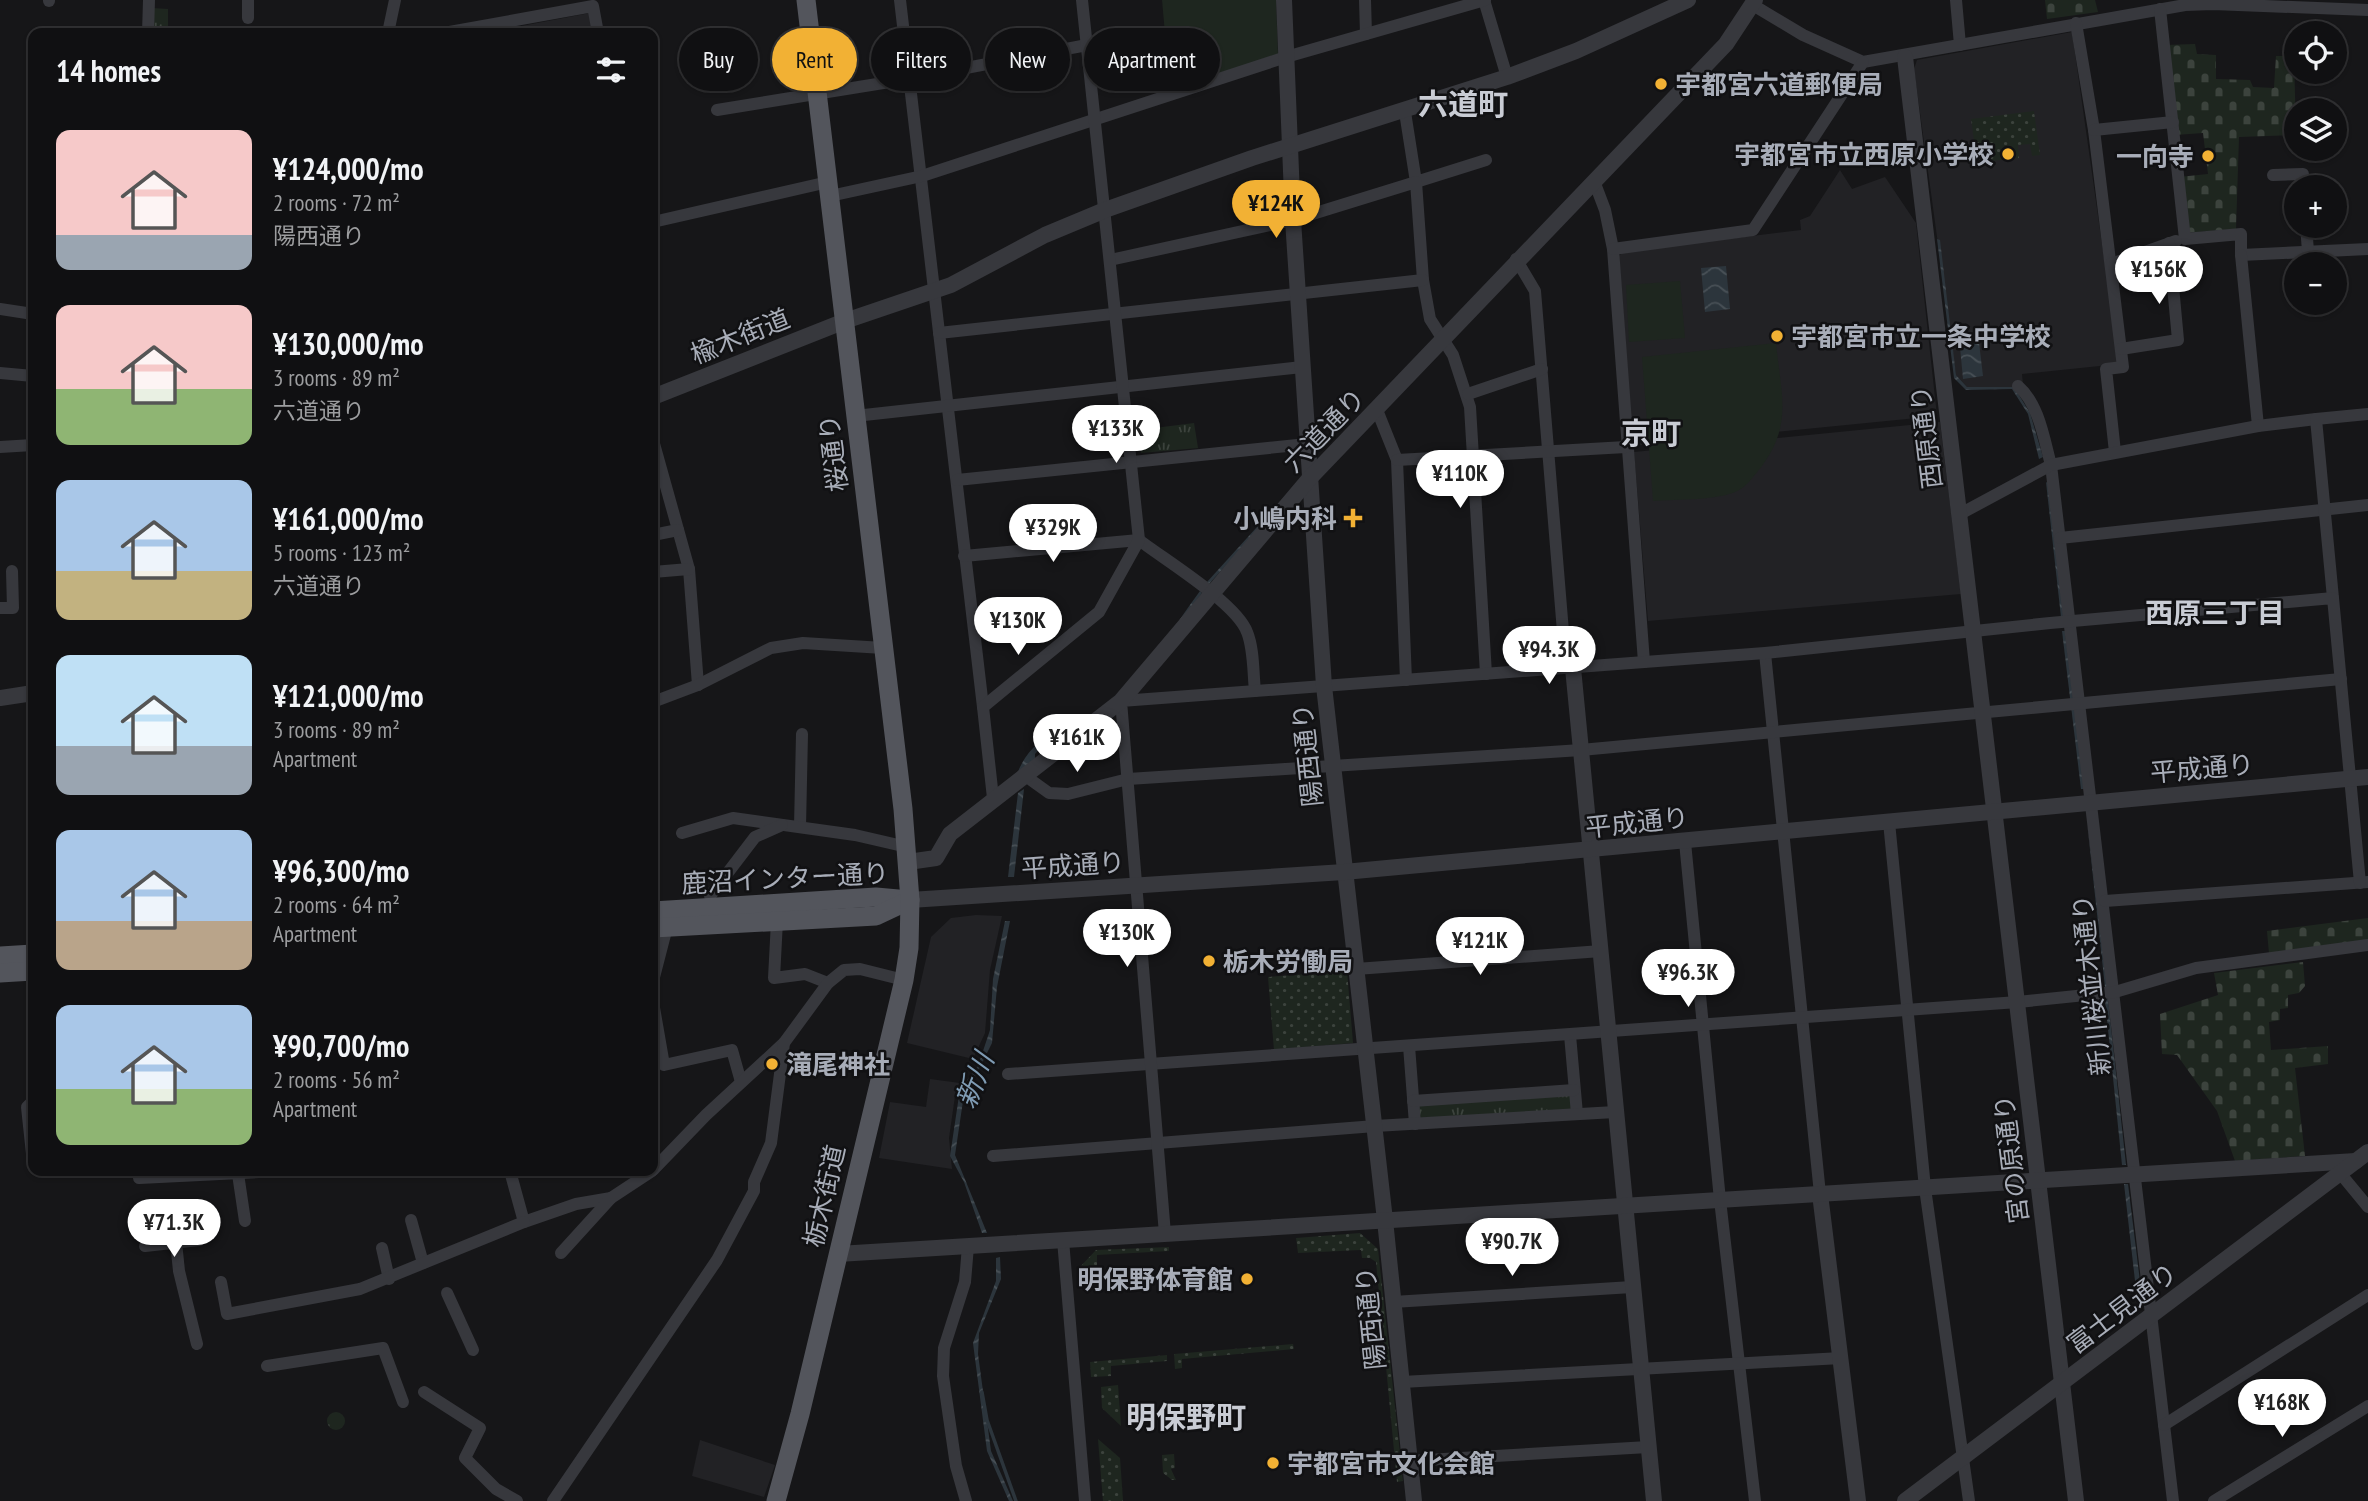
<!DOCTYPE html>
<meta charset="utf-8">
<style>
:root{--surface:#101012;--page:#19191b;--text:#f1f3f6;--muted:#9c9d9f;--line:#303032;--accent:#f2b134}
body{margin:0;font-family:"PT Sans Narrow","Noto Sans JP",sans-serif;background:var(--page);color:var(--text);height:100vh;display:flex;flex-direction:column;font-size:26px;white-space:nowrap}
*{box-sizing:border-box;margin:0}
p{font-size:23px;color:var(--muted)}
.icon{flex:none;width:38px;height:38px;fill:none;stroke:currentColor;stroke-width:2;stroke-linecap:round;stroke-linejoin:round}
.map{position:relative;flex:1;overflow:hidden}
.sheet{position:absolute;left:28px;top:28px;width:630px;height:1148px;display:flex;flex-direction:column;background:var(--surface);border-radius:14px;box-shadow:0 2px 5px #0004,0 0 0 2px var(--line)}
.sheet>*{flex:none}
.top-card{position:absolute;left:679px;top:28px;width:665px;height:63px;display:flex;gap:14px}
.fabs{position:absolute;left:2284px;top:21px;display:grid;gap:14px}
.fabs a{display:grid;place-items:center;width:63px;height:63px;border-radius:50%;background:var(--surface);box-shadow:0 2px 5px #0004,0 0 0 2px var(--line);font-size:35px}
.price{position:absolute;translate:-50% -60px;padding:0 16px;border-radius:24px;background:#fff;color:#222;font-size:23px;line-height:46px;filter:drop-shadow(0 2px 4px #0008)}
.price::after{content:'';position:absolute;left:50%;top:42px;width:21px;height:16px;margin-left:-10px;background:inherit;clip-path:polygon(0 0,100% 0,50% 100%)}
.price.active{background:var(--accent);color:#111}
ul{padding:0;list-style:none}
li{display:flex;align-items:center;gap:21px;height:175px;padding:0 28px}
li span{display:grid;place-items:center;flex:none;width:196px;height:140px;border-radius:14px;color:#555}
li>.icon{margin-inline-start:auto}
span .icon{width:84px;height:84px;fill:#fffc;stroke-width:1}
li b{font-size:30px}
h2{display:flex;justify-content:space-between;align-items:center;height:84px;padding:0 28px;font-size:30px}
.tag{padding:0 24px;border-radius:32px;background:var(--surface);box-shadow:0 2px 5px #0004,0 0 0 2px var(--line);font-size:24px;line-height:63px}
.tag.active{background:var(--accent);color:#111}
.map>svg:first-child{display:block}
</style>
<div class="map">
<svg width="2368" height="1501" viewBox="0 0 2368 1501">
<defs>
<pattern id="grass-dots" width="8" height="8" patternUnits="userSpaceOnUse" patternTransform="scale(1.75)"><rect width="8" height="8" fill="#1e261f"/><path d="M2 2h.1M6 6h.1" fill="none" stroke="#3c433d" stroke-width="1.8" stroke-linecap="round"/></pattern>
<pattern id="cemetery-stones" width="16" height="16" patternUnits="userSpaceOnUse" patternTransform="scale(1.75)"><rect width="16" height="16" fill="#1e261f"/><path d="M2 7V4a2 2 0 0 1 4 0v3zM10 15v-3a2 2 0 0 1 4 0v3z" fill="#3c433d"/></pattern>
<pattern id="park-tufts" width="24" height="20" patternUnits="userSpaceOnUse" patternTransform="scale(1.75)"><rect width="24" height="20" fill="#1e261f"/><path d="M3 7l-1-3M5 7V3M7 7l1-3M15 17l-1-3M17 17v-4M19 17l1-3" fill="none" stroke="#3c433d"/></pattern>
<pattern id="water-waves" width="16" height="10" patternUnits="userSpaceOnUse" patternTransform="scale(1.75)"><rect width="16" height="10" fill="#2c353c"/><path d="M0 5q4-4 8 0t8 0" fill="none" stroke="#485056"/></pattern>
</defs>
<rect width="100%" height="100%" fill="#161618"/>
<g fill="#222225">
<polygon points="590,13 594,33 485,33"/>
<polygon points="2072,32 2119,364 2022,374 2023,385 2014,387 1967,387 1956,375 1914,69 1917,60"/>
<polygon points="1840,170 1852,189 1885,177 1916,223 1937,416 1633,446 1619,256 1623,252 1801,230 1800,220 1810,216"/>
<polygon points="1940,422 1961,594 1648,621 1634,452"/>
<polygon points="976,915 1002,916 990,970 985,1033 973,1059 907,1043 931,937 951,918"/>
<polygon points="930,1079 960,1083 955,1096 949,1138 952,1169 879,1158 890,1102 926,1107"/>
<polygon points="700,1440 775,1465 764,1497 692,1476"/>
</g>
<g fill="url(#grass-dots)">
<polygon points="2034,111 2040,155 2032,156 2030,144 2018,145 2019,158 1991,161 1988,146 1975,148 1971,119"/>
<polygon points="1347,971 1353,1043 1274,1050 1268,977"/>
<polygon points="1360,1233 1378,1249 1403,1481 1397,1482 1376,1262 1370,1258 1362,1258 1361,1250 1298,1253 1296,1238"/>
<polygon points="1169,1247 1169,1251 1097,1255 1097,1271 1081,1272 1080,1267 1096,1250"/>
<polygon points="1293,1344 1294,1349 1182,1359 1182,1368 1175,1369 1174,1354"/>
<polygon points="1167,1355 1167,1361 1111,1366 1111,1376 1091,1377 1090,1362"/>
<polygon points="1118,1385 1121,1426 1102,1408 1101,1387"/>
<polygon points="1098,1439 1120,1458 1123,1501 1103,1501"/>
<polygon points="1174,1454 1175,1468 1171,1469 1176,1480 1172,1480 1163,1473 1162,1455"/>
</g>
<g fill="url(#cemetery-stones)">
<polygon points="2045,0 2095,0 2098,12 2047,19"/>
<polygon points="2195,44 2197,54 2216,55 2216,79 2250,80 2253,87 2274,88 2276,56 2294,56 2296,135 2239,137 2236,229 2185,233 2179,177 2208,174 2203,133 2175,135 2166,45"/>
<polygon points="2368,918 2368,940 2269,953 2267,931"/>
<polygon points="2303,962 2305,986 2299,993 2288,995 2288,1008 2280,1009 2280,1020 2269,1022 2271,1050 2328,1046 2328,1064 2295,1068 2305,1156 2235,1161 2217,1111 2177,1055 2162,1054 2160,1014 2218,995 2214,973"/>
</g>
<g fill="url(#park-tufts)">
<polygon points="152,8 168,9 168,30 157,29 152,24"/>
<polygon points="1194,423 1198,448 1141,453 1139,430"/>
<polygon points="1571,1094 1573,1110 1418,1119 1417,1104"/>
<circle cx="336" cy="1421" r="9"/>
</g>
<g fill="#1e261f">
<polygon points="1162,0 1276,0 1278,54 1170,90"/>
<polygon points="1680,281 1685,338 1629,342 1626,285"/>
<path d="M1776,343C1781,396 1794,426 1758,471C1752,478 1747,486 1739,490C1720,501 1676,499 1653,501L1642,357Z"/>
</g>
<g fill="url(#water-waves)">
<polygon points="1937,239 1940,240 1956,375 1967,387 2014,387 2030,413 2043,457 2039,459 2028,414 2012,389 1966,390 1954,378"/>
<polygon points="1726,266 1730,309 1705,312 1701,268"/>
<polygon points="1978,334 1983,376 1963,379 1959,336"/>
<polygon points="2046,482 2049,484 2064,617 2061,617"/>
<polygon points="1296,484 1298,486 1209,584 1207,582"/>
<path d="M1200,591L1202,593L1139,679L1118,701L1104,713L1055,733L1035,754V761L1017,774C1034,729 1072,732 1104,708C1144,679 1171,630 1200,591Z"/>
<polygon points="2062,631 2065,631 2084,789 2081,789"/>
<polygon points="1024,789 1014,877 1008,877 1018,793"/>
<polygon points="2087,822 2108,987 2105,987"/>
<polygon points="1005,921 1010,921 997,987 992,1043 963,1101 955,1155 987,1233 982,1233 964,1182 950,1156 960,1089 978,1066 990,1030 993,979"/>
<polygon points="2108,999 2126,1165 2122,1165 2105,1000"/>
<polygon points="2124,1184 2128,1184 2143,1306 2138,1307"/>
<polygon points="1000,1257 1001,1279 979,1333 978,1354 991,1451 1013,1501 1009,1501 987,1451 973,1343 996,1281 996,1258"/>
</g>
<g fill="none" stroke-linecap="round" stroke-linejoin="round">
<polyline stroke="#2c353c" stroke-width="3.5" points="982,1392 987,1420 1016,1501"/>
<g stroke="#37383d" stroke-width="12">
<polyline points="49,0 49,1"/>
<polyline points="248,0 248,18"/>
<polyline points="900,0 983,707"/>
<polyline points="1365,0 1366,34"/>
<polyline points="1484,0 1507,77"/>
<polyline points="1956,0 1960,45"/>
<polyline points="1753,5 1803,35 1863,62 2185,5 2213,4 2368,10"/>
<polyline points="2160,9 2185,239 2241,234 2241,255 2368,249"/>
<polyline points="2076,23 2094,130 2123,367 2106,369 2115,452"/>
<polyline points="148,33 149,0"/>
<polyline points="388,33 395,0"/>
<polyline points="444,33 593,6 598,33"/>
<polyline points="717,110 908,79 1087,45"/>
<polyline points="1405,112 1416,182 1486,160"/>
<polyline points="2094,130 2173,122"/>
<polyline points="2273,175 2303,174 2303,187"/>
<polyline points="1594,181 1605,210 1613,249 1644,662"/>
<polyline points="830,196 922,176 1286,57 1485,0"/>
<polyline points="653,222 828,182"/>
<polyline points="2306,226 2308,251"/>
<polyline points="1613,249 1753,230 1863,62"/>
<polyline points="2241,255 2258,426"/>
<polyline points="1516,259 1535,291 1566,668"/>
<polyline points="1110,260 1293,220 1416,182 1423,280 1430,319 1453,355 1470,407 1486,674"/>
<polyline points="2111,264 2176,241"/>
<polyline points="0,309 33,314"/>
<polyline points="939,333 1423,280"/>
<polyline points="2121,349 2178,340 2169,243"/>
<polyline points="0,373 33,376"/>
<path d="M2018,386C2039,404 2044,439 2051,465L2173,1501"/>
<polyline points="1468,394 1542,369"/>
<polyline points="1377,410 1397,460 1406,680"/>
<polyline points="855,416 1302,367"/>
<polyline points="653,440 689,569 698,685"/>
<polyline points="0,447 33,445"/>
<polyline points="1397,460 1626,447"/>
<polyline points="957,480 1307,444"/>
<polyline points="1960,514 2051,465 2258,426 2316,419"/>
<polyline points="653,535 678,530"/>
<polyline points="2060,538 2368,505"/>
<path d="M964,556L1139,540C1165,560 1236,603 1247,632C1254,649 1253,673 1255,691"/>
<polyline points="653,572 689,569"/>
<polyline points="2333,598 2316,419 2368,414"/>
<polyline points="0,608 13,608 12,571"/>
<polyline points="1765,653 1820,1194"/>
<polyline points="653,702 698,685 771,648 803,643 883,648"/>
<polyline points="1024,775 1049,793 1068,794 1128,779 1581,750 2341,679"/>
<polyline points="993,798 983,707 1099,612 1139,540 1082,0"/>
<polyline points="1889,822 1925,1188 1969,1501"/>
<polyline points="800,827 802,734"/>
<polyline points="682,833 733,818 855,835 907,847"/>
<polyline points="1685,842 1720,1200 1755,1501"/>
<polyline points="710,896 755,837 782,825"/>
<polyline points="2105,901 2368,882"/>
<polyline points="777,921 774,978 805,974 828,983"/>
<polyline points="1356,969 1601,951"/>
<polyline points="653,981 667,927"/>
<polyline points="653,1002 664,1065 732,1050 741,1082"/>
<polyline points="1570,1035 1577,1114"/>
<polyline points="1409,1046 1415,1124"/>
<polyline points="1008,1074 2018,1002 2115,992 2196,968 2368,945"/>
<polyline points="33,1101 27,1107 33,1163"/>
<polyline points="1413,1101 1574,1090"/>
<polyline points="993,1156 1375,1126 1615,1112"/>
<polyline points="653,1170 706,1115 784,1043"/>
<polyline points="474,1171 477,1171"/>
<polyline points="510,1171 524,1222 576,1204 611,1198"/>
<polyline points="2340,1173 2368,1207"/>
<polyline points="238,1174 245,1221"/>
<polyline points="139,1178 279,1171"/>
<polyline points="411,1220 423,1263"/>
<polyline points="1165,1234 1121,701 1765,653 2050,623 2333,598 2360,883"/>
<polyline points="1063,1240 1085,1501"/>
<polyline points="176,1242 179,1271 197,1344"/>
<polyline points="145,1246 199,1240"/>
<polyline points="382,1248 389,1279"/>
<polyline points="561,1253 611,1198 652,1171"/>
<polyline points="221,1282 227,1314 360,1289 524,1222"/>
<polyline points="447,1293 473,1350"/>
<polyline points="1393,1302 1632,1287"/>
<polyline points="267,1366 383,1348 403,1402"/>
<polyline points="1402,1382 1841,1358"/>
<polyline points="424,1392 480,1428 465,1458 496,1489 517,1501"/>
<polyline points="2164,1425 2368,1295"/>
<polyline points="1409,1461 1648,1447"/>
<polyline points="553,1501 717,1260 754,1191 754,1182 771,1143 784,1043 828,983 844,970 860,969 904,980"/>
<polyline points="966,1501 956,1466 943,1376 944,1348 965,1282 968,1246"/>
<polyline points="2214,1501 2368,1406"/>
</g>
<g stroke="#37383d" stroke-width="16">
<polyline points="1284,0 1293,220 1324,686 1385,1220 1414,1501"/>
<polyline points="1905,57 2076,1501"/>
<polyline points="653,397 845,321 951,285 1045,235 1105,210 1252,158 1507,77 1576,51 1688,0"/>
<polyline points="1573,668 1654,1501"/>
<polyline points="0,698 33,693"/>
<polyline points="908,862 936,858 950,834 1121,701 1310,478 1726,44 1755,0"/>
<polyline points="910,900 1344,872 2368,777"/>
<polyline points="1820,1194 1858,1501"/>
<polyline points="838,1254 2356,1161"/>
<polyline points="1905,1501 2368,1152"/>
</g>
<g stroke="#53555c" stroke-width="19">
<polyline points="653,911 876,897 909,900"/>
<polyline points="653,928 876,916 910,900"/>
<polyline points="0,956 33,954"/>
<polyline points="0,973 33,971"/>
<polyline points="776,1501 800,1414 904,980 909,948 910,900 903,809 806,0"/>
</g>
</g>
<g fill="#f2b134" stroke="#111113" stroke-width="2.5">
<circle cx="1661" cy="84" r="7"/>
<circle cx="2008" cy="154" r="7"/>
<circle cx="2208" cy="156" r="7"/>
<circle cx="1777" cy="336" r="7"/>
<path d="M1349.5 507.5h7v7h7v7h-7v7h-7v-7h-7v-7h7z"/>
<circle cx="1209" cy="961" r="7"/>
<circle cx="772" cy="1064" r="7"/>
<circle cx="1247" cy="1279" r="7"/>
<circle cx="1273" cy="1463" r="7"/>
</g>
<g text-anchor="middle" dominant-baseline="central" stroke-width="5" stroke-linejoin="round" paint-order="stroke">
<g font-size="26" font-weight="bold" fill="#a8adb8" stroke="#111113" text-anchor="start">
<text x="1675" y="84">宇都宮六道郵便局</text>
<text x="1994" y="154" text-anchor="end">宇都宮市立西原小学校</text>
<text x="2194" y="156" text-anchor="end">一向寺</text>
<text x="1791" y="336">宇都宮市立一条中学校</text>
<text x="1337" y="518" text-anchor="end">小嶋内科</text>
<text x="1223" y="961">栃木労働局</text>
<text x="786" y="1064">滝尾神社</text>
<text x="1233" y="1279" text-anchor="end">明保野体育館</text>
<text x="1287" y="1463">宇都宮市文化会館</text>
</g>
<g font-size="26" fill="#a8adb8" stroke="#111113">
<text transform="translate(740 336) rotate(-22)">楡木街道</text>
<text transform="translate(1324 430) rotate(-46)">六道通り</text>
<text transform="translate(1926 437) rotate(-97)">西原通り</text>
<text transform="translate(833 453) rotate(-97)">桜通り</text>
<text transform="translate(1307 755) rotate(-96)">陽西通り</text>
<text transform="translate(2202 768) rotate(-5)">平成通り</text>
<text transform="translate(1637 822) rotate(-6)">平成通り</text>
<text transform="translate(1073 865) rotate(-4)">平成通り</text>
<text transform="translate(785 878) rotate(-3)">鹿沼インター通り</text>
<text transform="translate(2091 985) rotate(-96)">新川桜並木通り</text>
<text transform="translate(2011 1159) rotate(-97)">宮の原通り</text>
<text transform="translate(824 1196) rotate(-77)">栃木街道</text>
<text transform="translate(2122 1308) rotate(-37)">富士見通り</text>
<text transform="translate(1370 1318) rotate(-96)">陽西通り</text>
</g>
<g font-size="28" font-weight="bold" fill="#c9ccd4" stroke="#111113">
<text x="2215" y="612">西原三丁目</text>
</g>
<g font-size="28" font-style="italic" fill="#7f9bb3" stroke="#111113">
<text transform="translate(974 1080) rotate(-68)">新川</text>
</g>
<g font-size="30" font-weight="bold" fill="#c9ccd4" stroke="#111113">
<text x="1463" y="103">六道町</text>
<text x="1651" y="432">京町</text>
<text x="1186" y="1416">明保野町</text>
</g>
</g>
</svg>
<div class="fabs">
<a><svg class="icon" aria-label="locate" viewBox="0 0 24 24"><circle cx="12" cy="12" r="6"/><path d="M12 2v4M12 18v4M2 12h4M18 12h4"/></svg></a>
<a><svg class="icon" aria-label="layers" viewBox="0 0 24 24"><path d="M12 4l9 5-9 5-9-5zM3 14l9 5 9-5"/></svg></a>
<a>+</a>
<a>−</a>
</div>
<b class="price active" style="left:1276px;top:240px">¥124K</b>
<b class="price" style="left:2159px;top:306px">¥156K</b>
<b class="price" style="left:1116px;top:465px">¥133K</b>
<b class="price" style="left:1460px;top:510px">¥110K</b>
<b class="price" style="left:1053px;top:564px">¥329K</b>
<b class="price" style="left:1018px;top:657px">¥130K</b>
<b class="price" style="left:1549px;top:686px">¥94.3K</b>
<b class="price" style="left:1077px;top:774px">¥161K</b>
<b class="price" style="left:1127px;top:969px">¥130K</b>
<b class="price" style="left:1480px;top:977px">¥121K</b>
<b class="price" style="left:1688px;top:1009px">¥96.3K</b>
<b class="price" style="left:174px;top:1259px">¥71.3K</b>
<b class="price" style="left:1512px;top:1278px">¥90.7K</b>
<b class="price" style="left:2282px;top:1439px">¥168K</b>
<div class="top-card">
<a class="tag">Buy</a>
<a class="tag active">Rent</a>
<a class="tag">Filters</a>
<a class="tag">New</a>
<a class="tag">Apartment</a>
</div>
<section class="sheet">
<h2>14 homes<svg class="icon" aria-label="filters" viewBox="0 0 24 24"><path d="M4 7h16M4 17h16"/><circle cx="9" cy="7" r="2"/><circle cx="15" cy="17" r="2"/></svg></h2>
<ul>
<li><span style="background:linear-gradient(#f6c9c9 75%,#9aa5b1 0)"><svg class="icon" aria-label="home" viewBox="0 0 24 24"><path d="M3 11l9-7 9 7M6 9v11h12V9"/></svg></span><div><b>¥124,000/mo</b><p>2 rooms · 72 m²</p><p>陽西通り</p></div></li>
<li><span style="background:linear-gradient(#f6c9c9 60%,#8fb573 0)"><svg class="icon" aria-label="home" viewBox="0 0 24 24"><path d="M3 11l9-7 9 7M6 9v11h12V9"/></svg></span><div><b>¥130,000/mo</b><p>3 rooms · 89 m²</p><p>六道通り</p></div></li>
<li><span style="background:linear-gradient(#a9c7e8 65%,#c2b280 0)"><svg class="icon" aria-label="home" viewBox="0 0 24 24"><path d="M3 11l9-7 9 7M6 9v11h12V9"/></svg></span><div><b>¥161,000/mo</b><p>5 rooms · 123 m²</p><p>六道通り</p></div></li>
<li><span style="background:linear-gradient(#bfe0f5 65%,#9aa5b1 0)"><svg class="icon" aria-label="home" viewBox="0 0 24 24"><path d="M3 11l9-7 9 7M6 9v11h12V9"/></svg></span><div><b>¥121,000/mo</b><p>3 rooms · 89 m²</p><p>Apartment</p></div></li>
<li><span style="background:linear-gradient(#a9c7e8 65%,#b9a48a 0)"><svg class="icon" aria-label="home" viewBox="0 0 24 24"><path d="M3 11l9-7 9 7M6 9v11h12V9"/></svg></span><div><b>¥96,300/mo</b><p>2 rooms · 64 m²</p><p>Apartment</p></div></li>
<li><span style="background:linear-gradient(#a9c7e8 60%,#8fb573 0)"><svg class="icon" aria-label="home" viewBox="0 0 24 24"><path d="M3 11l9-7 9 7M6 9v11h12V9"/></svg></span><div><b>¥90,700/mo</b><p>2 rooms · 56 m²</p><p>Apartment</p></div></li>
</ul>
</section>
</div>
